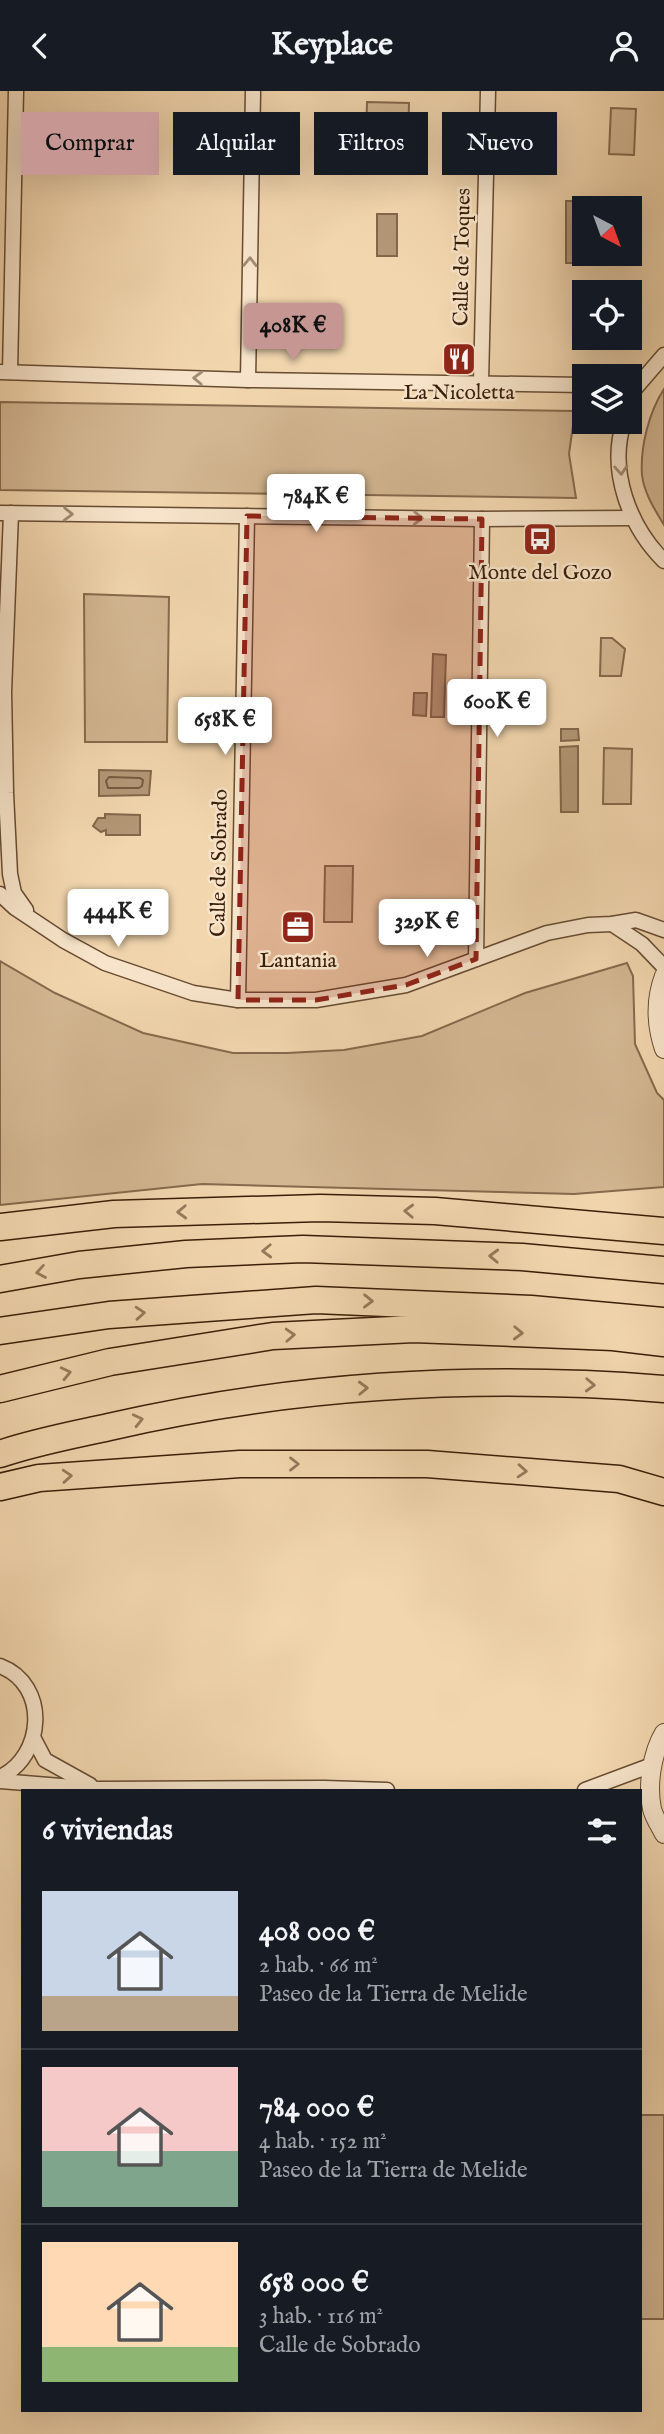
<!DOCTYPE html>
<html lang="es">
<meta charset="utf-8">
<style>
:root{--surface:#171b24;--page:#20242c;--text:#f1f3f6;--muted:#9ea1a6;--line:#363941;--accent:#c59692}
body{margin:0;font-family:"IM FELL English",serif;background:var(--page);color:var(--text);height:100vh;display:flex;flex-direction:column;font-size:26px;white-space:nowrap}
*{box-sizing:border-box;margin:0}
p{font-size:23px;color:var(--muted)}
.icon{flex:none;width:38px;height:38px;fill:none;stroke:currentColor;stroke-width:2;stroke-linecap:round;stroke-linejoin:round}
.map{position:relative;flex:1;overflow:hidden}
.sheet{position:absolute;left:21px;top:1698px;width:621px;height:623px;display:flex;flex-direction:column;background:var(--surface);border-radius:0px;box-shadow:0 7px 28px #0002}
.sheet>*{flex:none}
.hud{position:absolute;left:21px;top:21px;width:623px;height:63px;display:flex;gap:14px}
.needle{width:46px;rotate:139deg}
.fabs{position:absolute;left:572px;top:105px;display:grid;gap:14px}
.fabs a{display:grid;place-items:center;width:70px;height:70px;border-radius:0px;background:var(--surface);box-shadow:0 7px 28px #0002;font-size:35px}
.price{position:absolute;translate:-50% -60px;padding:0 16px;border-radius:7px;background:#fff;color:#222;font-size:23px;line-height:46px;filter:drop-shadow(0 2px 4px #0008)}
.price::after{content:'';position:absolute;left:50%;top:42px;width:21px;height:16px;margin-left:-10px;background:inherit;clip-path:polygon(0 0,100% 0,50% 100%)}
.price.current{background:var(--accent);color:#111}
ul{padding:0;list-style:none}
li{display:flex;align-items:center;gap:21px;height:175px;padding:0 21px}
li+li{border-top:2px solid var(--line)}
li span{display:grid;place-items:center;flex:none;width:196px;height:140px;border-radius:0px;color:#555}
li>.icon{margin-inline-start:auto}
span .icon{width:84px;height:84px;fill:#fffc;stroke-width:1}
li b{font-size:30px}
h2{display:flex;justify-content:space-between;align-items:center;height:84px;padding:0 21px;font-size:30px}
.tag{padding:0 24px;border-radius:0px;background:var(--surface);box-shadow:0 7px 28px #0002;font-size:24px;line-height:63px}
.tag.current{background:var(--accent);color:#111}
header{display:flex;justify-content:space-between;align-items:center;height:91px;padding:0 21px;background:var(--surface);font-size:32px;font-weight:700}
.map>svg:first-child{display:block}
</style>
<header><svg class="icon" aria-label="back" viewBox="0 0 24 24"><path d="M15 5l-7 7 7 7"/></svg>Keyplace<svg class="icon" aria-label="person" viewBox="0 0 24 24"><circle cx="12" cy="8" r="4"/><path d="M4 21q1-7 8-7t8 7"/></svg></header>
<div class="map">
<svg width="664" height="2343" viewBox="0 0 664 2343">
<rect width="100%" height="100%" fill="#f2d6ae"/>
<filter id="stains"><feTurbulence type="fractalNoise" baseFrequency=".00286" numOctaves="4"/><feColorMatrix values="0 0 0 0 .2 0 0 0 0 .09 0 0 0 0 .02 0 0 0 .5 -.17"/></filter>
<radialGradient id="worn" r=".72"><stop offset=".6" stop-color="#630" stop-opacity="0"/><stop offset="1" stop-color="#630" stop-opacity=".3"/></radialGradient>
<g fill="#d3b792" stroke="#866a4d" stroke-width="2">
<polygon points="367,11 409,12 407,83 365,82"/>
<polygon points="611,17 636,18 634,64 609,63"/>
<path d="M664,298V434C655,419 644,402 642,384C640,356 649,321 664,298Z"/>
<polygon points="0,311 575,320 569,363 576,407 0,399"/>
<polygon points="84,503 169,506 167,651 85,651"/>
<polygon points="601,547 612,547 625,558 621,585 600,585"/>
<polygon points="604,657 632,658 631,713 603,713"/>
<polygon points="325,775 353,775 352,831 324,831"/>
<polygon points="0,870 55,902 143,942 233,962 287,962 344,959 422,945 525,902 627,872 633,885 635,953 657,1002 664,1009 664,1096 574,1103 202,1093 0,1114"/>
<polygon points="640,2024 664,2024 664,2228 641,2228"/>
</g>
<g fill="#b39776" stroke="#82674a" stroke-width="2">
<rect x="566" y="110" width="18" height="62"/>
<rect x="377" y="123" width="20" height="42"/>
<polygon points="433,563 446,564 444,626 431,626"/>
<polygon points="414,602 427,602 426,625 413,624"/>
<polygon points="561,638 578,638 579,649 561,650"/>
<polygon points="578,655 578,721 561,721 560,656"/>
<polygon points="99,679 151,680 149,704 99,705"/>
<polygon points="105,723 140,724 140,744 106,744 106,739 101,741 93,735 98,727 105,727"/>
</g>
<g fill="none" stroke-linecap="round" stroke-linejoin="round">
<polygon stroke="#765a3f" stroke-width="2" points="109,686 140,687 143,689 142,695 139,697 108,697 106,690"/>
<g stroke="#674c32" stroke-width="17">
<g id="minor">
<polyline points="0,281 248,289 584,294"/>
<polyline points="10,281 16,0"/>
<polyline points="248,289 253,0"/>
<polyline points="481,291 488,0"/>
<polyline points="630,311 633,300 664,264"/>
<path d="M624,331C608,379 629,435 664,470"/>
<polyline points="0,422 482,428 632,427"/>
<polyline points="11,422 4,601 6,702 10,783 14,802 26,819"/>
<polyline points="0,803 15,817 63,849 105,872 193,902 238,909 316,909 406,894 547,842 588,834 612,833 636,829 664,839"/>
<polyline points="612,833 642,853 664,876"/>
<polyline points="476,868 482,428"/>
<polyline points="238,909 247,425"/>
<path d="M0,1575C50,1594 44,1666 0,1686"/>
<polyline points="34,1648 45,1669 90,1694"/>
<polyline points="0,1690 98,1698 324,1697 387,1699"/>
<polyline points="585,1699 652,1674"/>
</g>
</g>
<g stroke="#674c32" stroke-width="20">
<g id="tertiary">
<path d="M664,885C655,909 656,934 664,958"/>
<path d="M664,1642C652,1662 647,1694 652,1718C654,1726 660,1735 664,1743"/>
</g>
</g>
<g stroke="#391e08" stroke-width="29">
<g id="motorway">
<polyline points="0,1136 114,1123 320,1117 435,1120 664,1140"/>
<polyline points="0,1188 79,1174 186,1163 303,1158 522,1166 664,1179"/>
<polyline points="0,1240 109,1224 316,1209 531,1218 664,1230"/>
<polyline points="0,1298 110,1271 273,1245 414,1238 613,1246 664,1252"/>
<path d="M0,1363C35,1351 73,1344 109,1336C291,1294 477,1283 664,1298"/>
<polyline points="0,1396 39,1387 240,1373 427,1373 619,1388 664,1401"/>
</g>
</g>
<use href="#minor" stroke="#f7e4ca" stroke-width="14"/>
<use href="#tertiary" stroke="#f7e4ca" stroke-width="18"/>
<use href="#motorway" stroke="#f2d6ae" stroke-width="26"/>
</g>
<defs><path id="oneway-chevron" d="M-2-3.5L2.5 0L-2 3.5" fill="none" stroke-width="1.6" stroke-linecap="round" stroke-linejoin="round" transform="scale(1.75)"/></defs>
<g stroke="#a28b73">
<use href="#oneway-chevron" transform="translate(250 171) rotate(-89)"/>
<use href="#oneway-chevron" transform="translate(198 287) rotate(-178)"/>
<use href="#oneway-chevron" transform="translate(621 379) rotate(86)"/>
<use href="#oneway-chevron" transform="translate(68 423) rotate(1)"/>
<use href="#oneway-chevron" transform="translate(418 427) rotate(1)"/>
</g>
<g stroke="#967a5b">
<use href="#oneway-chevron" transform="translate(409 1120) rotate(-178)"/>
<use href="#oneway-chevron" transform="translate(182 1121) rotate(178)"/>
<use href="#oneway-chevron" transform="translate(267 1160) rotate(178)"/>
<use href="#oneway-chevron" transform="translate(494 1165) rotate(-178)"/>
<use href="#oneway-chevron" transform="translate(41 1181) rotate(170)"/>
<use href="#oneway-chevron" transform="translate(368 1210) rotate(1)"/>
<use href="#oneway-chevron" transform="translate(140 1222) rotate(-4)"/>
<use href="#oneway-chevron" transform="translate(518 1242) rotate(2)"/>
<use href="#oneway-chevron" transform="translate(290 1244) rotate(-3)"/>
<use href="#oneway-chevron" transform="translate(66 1282) rotate(-13)"/>
<use href="#oneway-chevron" transform="translate(590 1294) rotate(2)"/>
<use href="#oneway-chevron" transform="translate(363 1297) rotate(-2)"/>
<use href="#oneway-chevron" transform="translate(138 1329) rotate(-13)"/>
<use href="#oneway-chevron" transform="translate(294 1373)"/>
<use href="#oneway-chevron" transform="translate(522 1380) rotate(4)"/>
<use href="#oneway-chevron" transform="translate(67 1385) rotate(-4)"/>
</g>
<path fill="#8f2418" fill-opacity="0.2" stroke="#8f2418" stroke-width="5" stroke-dasharray="14 9" stroke-linejoin="round" d="M247,425L482,428L476,868L406,894L316,909H238Z"/>
<defs>
<g id="restaurant-square" transform="scale(1.75)"><rect x="-9" y="-9" width="18" height="18" rx="4" fill="#8f2418" stroke="#f7e4ca"/><path d="M-5-6h1v4h1v-4h1v4h1v-4h1v5L-1.5 .5V6h-2V.5L-5-1ZM5-6V6H3V1.5H1.5Q1.5-4 5-6Z" fill="#fff"/></g>
<g id="bus-square" transform="scale(1.75)"><rect x="-9" y="-9" width="18" height="18" rx="4" fill="#8f2418" stroke="#f7e4ca"/><path d="M-5-6H5V4H4V6H2V4H-2V6H-4V4H-5ZM-3.5-4V0h7V-4ZM-3.5 1.2v1.5H-2V1.2ZM2 1.2v1.5H3.5V1.2Z" fill="#fff"/></g>
<g id="office-square" transform="scale(1.75)"><rect x="-9" y="-9" width="18" height="18" rx="4" fill="#8f2418" stroke="#f7e4ca"/><path d="M-6-3h4V-5.5h4V-3h4V5H-6ZM-1-4.5V-3h2v-1.5ZM-6 0V1H6V0Z" fill="#fff"/></g>
</defs>
<g fill-rule="evenodd">
<use href="#restaurant-square" x="459" y="268"/>
<use href="#bus-square" x="540" y="448"/>
<use href="#office-square" x="298" y="836"/>
</g>
<g text-anchor="middle" dominant-baseline="central" stroke-width="5" stroke-linejoin="round" paint-order="stroke">
<g font-size="21" fill="#391e08" stroke="#f7e4ca">
<text transform="translate(463 166) rotate(-89)">Calle de Toques</text>
<text transform="translate(220 772) rotate(-89)">Calle de Sobrado</text>
</g>
<g font-size="21" fill="#391e08" stroke="#f7e4ca">
<text x="459" y="302">La Nicoletta</text>
<text x="540" y="482">Monte del Gozo</text>
<text x="298" y="870">Lantania</text>
</g>
</g>
<rect width="100%" height="100%" filter="url(#stains)"/>
<rect width="100%" height="100%" fill="url(#worn)"/>
</svg>
<div class="fabs">
<a><svg class="needle" viewBox="-14 -14 28 28"><path d="M0-13l5 13h-10z" fill="#e53935"/><path d="M0 13l5-13h-10z" fill="#9ea1a6"/></svg></a>
<a><svg class="icon" aria-label="locate" viewBox="0 0 24 24"><circle cx="12" cy="12" r="6"/><path d="M12 2v4M12 18v4M2 12h4M18 12h4"/></svg></a>
<a><svg class="icon" aria-label="layers" viewBox="0 0 24 24"><path d="M12 4l9 5-9 5-9-5zM3 14l9 5 9-5"/></svg></a>
</div>
<b class="price current" style="left:293px;top:272px">408K €</b>
<b class="price" style="left:316px;top:443px">784K €</b>
<b class="price" style="left:497px;top:648px">600K €</b>
<b class="price" style="left:225px;top:666px">658K €</b>
<b class="price" style="left:118px;top:858px">444K €</b>
<b class="price" style="left:427px;top:868px">329K €</b>
<div class="hud">
<a class="tag current">Comprar</a>
<a class="tag">Alquilar</a>
<a class="tag">Filtros</a>
<a class="tag">Nuevo</a>
</div>
<section class="sheet">
<h2>6 viviendas<svg class="icon" aria-label="filters" viewBox="0 0 24 24"><path d="M4 7h16M4 17h16"/><circle cx="9" cy="7" r="2"/><circle cx="15" cy="17" r="2"/></svg></h2>
<ul>
<li><span style="background:linear-gradient(#c9d6e8 75%,#b9a48a 0)"><svg class="icon" aria-label="home" viewBox="0 0 24 24"><path d="M3 11l9-7 9 7M6 9v11h12V9"/></svg></span><div><b>408 000 €</b><p>2 hab. · 66 m²</p><p>Paseo de la Tierra de Melide</p></div></li>
<li><span style="background:linear-gradient(#f6c9c9 60%,#7fa58c 0)"><svg class="icon" aria-label="home" viewBox="0 0 24 24"><path d="M3 11l9-7 9 7M6 9v11h12V9"/></svg></span><div><b>784 000 €</b><p>4 hab. · 152 m²</p><p>Paseo de la Tierra de Melide</p></div></li>
<li><span style="background:linear-gradient(#ffd9b3 75%,#8fb573 0)"><svg class="icon" aria-label="home" viewBox="0 0 24 24"><path d="M3 11l9-7 9 7M6 9v11h12V9"/></svg></span><div><b>658 000 €</b><p>3 hab. · 116 m²</p><p>Calle de Sobrado</p></div></li>
</ul>
</section>
</div>
